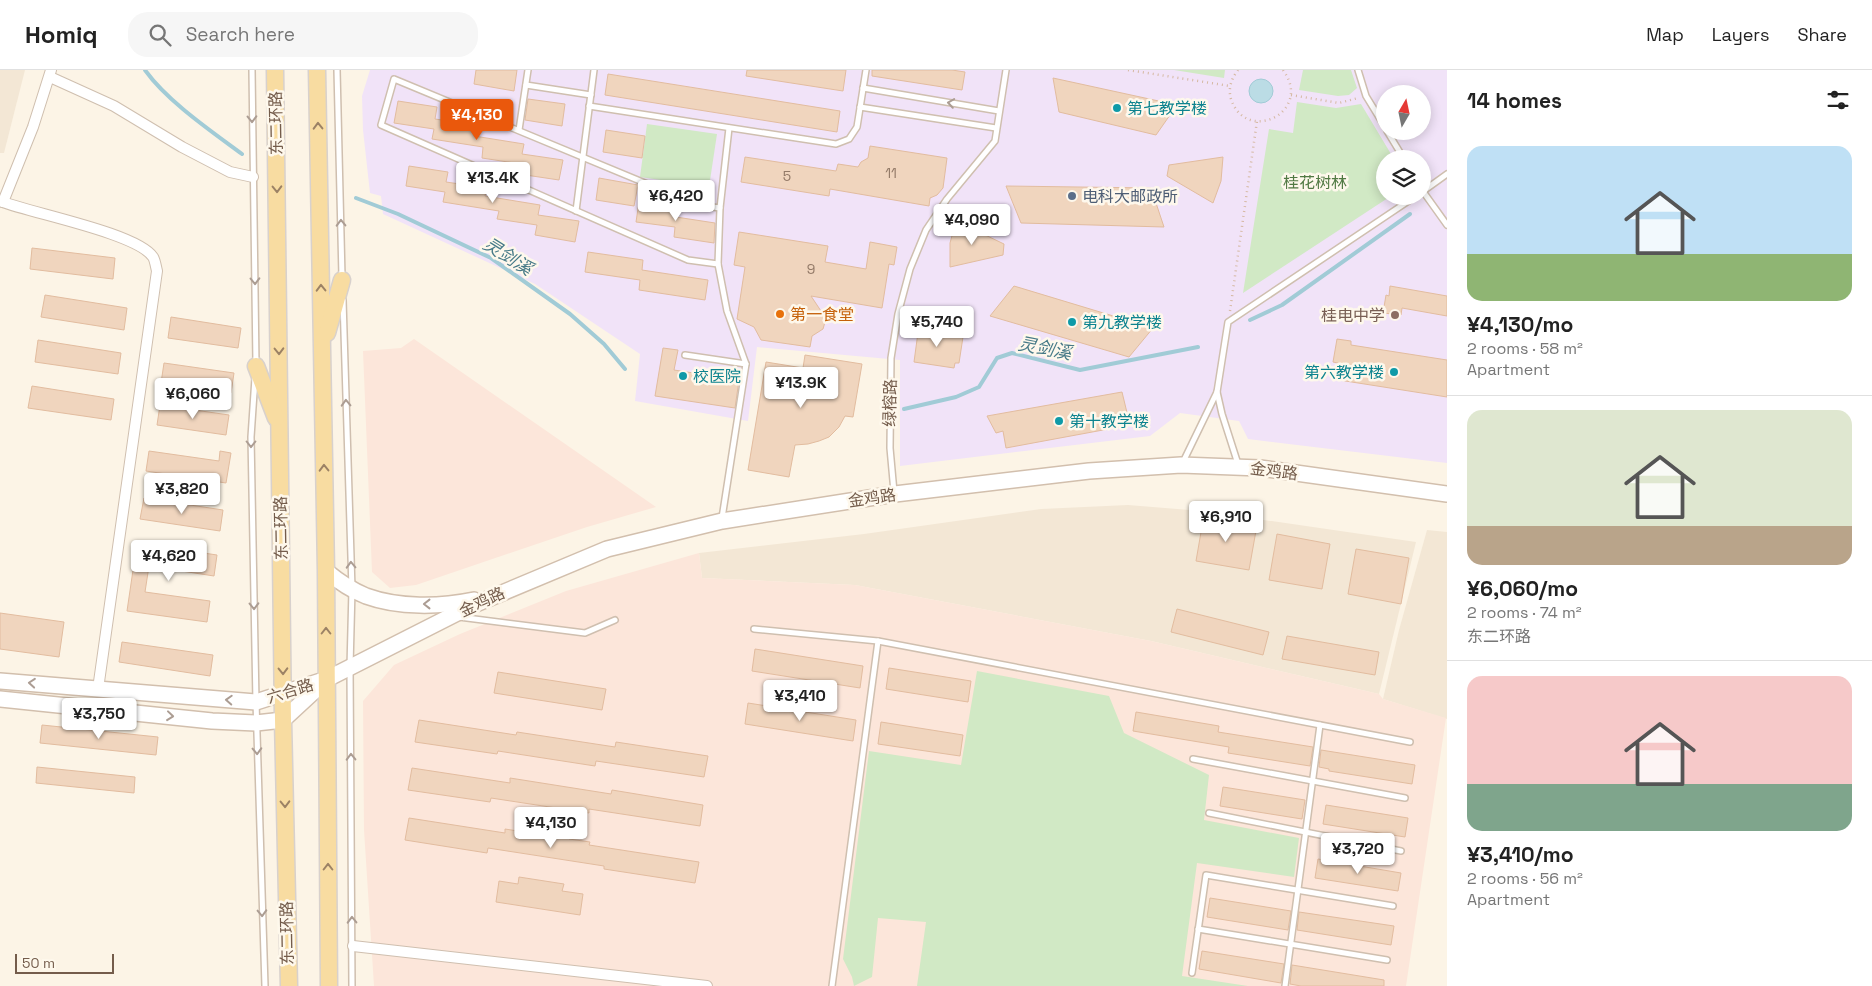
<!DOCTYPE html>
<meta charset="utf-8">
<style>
:root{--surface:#fff;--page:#f6f6f6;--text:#222;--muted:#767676;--line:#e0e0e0;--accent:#ea580c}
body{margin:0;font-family:"Space Grotesk","Noto Sans SC",sans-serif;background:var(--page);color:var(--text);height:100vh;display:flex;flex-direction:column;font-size:19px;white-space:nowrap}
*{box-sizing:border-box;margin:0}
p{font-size:16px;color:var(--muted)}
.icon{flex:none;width:28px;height:28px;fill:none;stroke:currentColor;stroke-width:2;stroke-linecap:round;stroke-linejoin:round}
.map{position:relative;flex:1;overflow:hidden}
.sheet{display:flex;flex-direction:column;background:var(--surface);width:425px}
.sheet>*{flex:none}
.needle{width:32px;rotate:9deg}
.fabs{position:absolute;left:1376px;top:15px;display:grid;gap:10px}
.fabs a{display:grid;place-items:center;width:55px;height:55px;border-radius:50%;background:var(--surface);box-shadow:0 2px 12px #0003;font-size:25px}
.scale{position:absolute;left:15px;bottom:12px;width:99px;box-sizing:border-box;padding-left:5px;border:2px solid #745c4b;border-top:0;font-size:14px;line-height:18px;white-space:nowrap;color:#745c4b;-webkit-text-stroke:4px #fef8ec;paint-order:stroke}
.price{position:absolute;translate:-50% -42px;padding:0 11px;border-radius:5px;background:#fff;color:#222;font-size:16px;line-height:32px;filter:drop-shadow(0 1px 2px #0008)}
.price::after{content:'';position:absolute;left:50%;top:30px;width:15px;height:11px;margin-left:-8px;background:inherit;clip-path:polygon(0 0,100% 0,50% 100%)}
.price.active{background:var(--accent);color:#fff}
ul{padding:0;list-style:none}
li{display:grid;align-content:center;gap:10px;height:265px;padding:0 20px}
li+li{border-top:1px solid var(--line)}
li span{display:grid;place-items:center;height:155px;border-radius:15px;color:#555}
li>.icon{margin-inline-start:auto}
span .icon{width:90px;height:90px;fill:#fffc;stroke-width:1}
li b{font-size:21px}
h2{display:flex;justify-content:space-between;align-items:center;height:60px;padding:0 20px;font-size:21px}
header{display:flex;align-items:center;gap:30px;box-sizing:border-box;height:70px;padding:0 25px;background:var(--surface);border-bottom:1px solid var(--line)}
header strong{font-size:24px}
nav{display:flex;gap:28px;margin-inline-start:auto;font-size:18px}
.search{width:350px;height:45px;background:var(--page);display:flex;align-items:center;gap:12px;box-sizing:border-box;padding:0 18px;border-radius:20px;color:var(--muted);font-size:19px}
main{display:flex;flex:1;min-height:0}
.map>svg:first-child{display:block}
</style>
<header>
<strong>Homiq</strong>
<div class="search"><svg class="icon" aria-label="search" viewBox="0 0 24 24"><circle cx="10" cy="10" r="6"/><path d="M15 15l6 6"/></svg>Search here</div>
<nav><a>Map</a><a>Layers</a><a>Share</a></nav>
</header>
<main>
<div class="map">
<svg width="1447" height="916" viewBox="0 0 1447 916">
<rect width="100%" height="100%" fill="#fcf4e6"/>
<g fill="#f3e7d5">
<polygon points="0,0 25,0 4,83 0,83"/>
<polygon points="1128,435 1202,441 1416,472 1379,624 1151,571 855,515 702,508 699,483 864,464 1041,439"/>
<polygon points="1427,460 1447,462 1447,649 1383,629 1399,560"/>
</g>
<g fill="#fce6da">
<polygon points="414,269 656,437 587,457 416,515 390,518 372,502 363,281 401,278"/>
<polygon points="699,483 702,508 855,515 1151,571 1379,624 1383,629 1446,648 1406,916 374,916 364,760 363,631 394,595 460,564 566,521"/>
</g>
<path fill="#f1e3f8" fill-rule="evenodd" d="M370,0H1447V393L1248,369L1239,351L1180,343L1150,366L900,396V290L757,277L748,351L635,331L640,284L535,214L383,144L381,126L370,123L363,60L362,26ZM1385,24H1422V61H1385ZM1385,89H1422V126H1385Z"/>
<g fill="#d1e9c5">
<polygon points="1174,0 1225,0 1224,8"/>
<polygon points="1303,0 1351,0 1357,18 1349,25 1338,26 1299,20"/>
<polygon points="1297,32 1336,38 1361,34 1394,89 1385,89 1385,126 1391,126 1243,223 1269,59 1293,63"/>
<polygon points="647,54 717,64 709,117 640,107"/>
<polygon points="977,601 1109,626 1124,663 1209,705 1204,750 1299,768 1294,807 1197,793 1182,906 1248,916 917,916 926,852 878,848 872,907 854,916 852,907 843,889 869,681 961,695"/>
</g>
<circle fill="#bbdce5" stroke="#a1cbd6" cx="1261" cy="21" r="12"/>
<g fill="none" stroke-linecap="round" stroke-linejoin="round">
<g stroke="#a1cbd6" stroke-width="4">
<path d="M145,0C167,31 211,61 242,84"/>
<polyline points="356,128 398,144 491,188 570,244 604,274 625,299"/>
<polyline points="1250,250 1282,235 1410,144"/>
<polyline points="904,339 956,327 979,317 997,288 1012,283 1080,300 1198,277"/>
</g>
</g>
<g fill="#f0d5be" stroke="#e2bc9f">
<polygon points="476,0 517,0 514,21 474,14"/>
<polygon points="747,0 846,0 843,21 746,6"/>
<polygon points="872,0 952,0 965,2 962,20 872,6"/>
<polygon points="608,4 840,41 837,62 605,25"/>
<polygon points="1053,8 1177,35 1156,65 1059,42"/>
<polygon points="528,29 565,34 562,56 525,50"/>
<polygon points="398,31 437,37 435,49 476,55 474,66 524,74 522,84 563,90 559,110 519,104 521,94 482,88 483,77 432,69 434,59 394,53"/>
<polygon points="606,60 645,66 642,88 603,82"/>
<polygon points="870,76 947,88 943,118 937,125 930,128 929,136 830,119 829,126 741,112 745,87 836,101 838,94 858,97 861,92 868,88"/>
<polygon points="1223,87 1221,111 1213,133 1167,106 1169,95"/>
<polygon points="409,96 448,102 446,112 487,118 485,126 540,135 538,145 579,151 575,172 535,165 537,155 497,149 499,141 443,132 445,122 406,116"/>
<polygon points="599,108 638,115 634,136 596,130"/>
<polygon points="1006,116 1151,118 1164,157 1021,153"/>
<polygon points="639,132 678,137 676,147 715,153 714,173 674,167 675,157 636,152"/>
<polygon points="956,151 1004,174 1003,185 950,197 950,173"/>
<polygon points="739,162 828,176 825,192 866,199 870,172 897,177 894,195 889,194 882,238 811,226 825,247 825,252 823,259 812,266 810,277 761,270 754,257 737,249 745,197 734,195"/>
<polygon points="32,178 115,188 113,209 30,199"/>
<polygon points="588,182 643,190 642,200 708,210 705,230 639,220 640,210 585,202"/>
<polygon points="1014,216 1153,258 1129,287 990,246"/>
<polygon points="1390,216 1447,226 1447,246 1402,238 1401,245 1383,243 1386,225 1389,226"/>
<polygon points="45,225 127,238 124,260 41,247"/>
<polygon points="171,247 241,258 238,278 168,268"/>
<polygon points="919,255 939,258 938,263 963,267 959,293 955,293 954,298 914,292"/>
<polygon points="1337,269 1351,271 1351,275 1447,290 1447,327 1339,310 1342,294 1333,292"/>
<polygon points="38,270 121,283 118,304 35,292"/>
<polygon points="663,278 678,280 674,300 739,310 735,338 655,326"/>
<polygon points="805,285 862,294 853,347 845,346 839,357 829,367 819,371 808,374 795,375 789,407 748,400 766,292 803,298"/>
<polygon points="164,293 234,303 231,323 161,313"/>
<polygon points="32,316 114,329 111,350 28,338"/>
<polygon points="1122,322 1130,355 1006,378 1003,361 996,363 987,346"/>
<polygon points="160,335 229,345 226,365 157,355"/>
<polygon points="149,381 219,391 220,381 231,383 226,413 146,401"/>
<polygon points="144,428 223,440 220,461 140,449"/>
<polygon points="1204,445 1257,455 1249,500 1196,491"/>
<polygon points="1277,464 1330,474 1322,519 1269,510"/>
<polygon points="137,473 217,485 214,506 149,496 145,522 210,531 207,552 127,541"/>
<polygon points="1356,479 1409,488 1401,534 1348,524"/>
<polygon points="1177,539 1269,562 1263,585 1171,562"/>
<polygon points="0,543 64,552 59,587 0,579"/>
<polygon points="1287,566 1379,582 1375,605 1282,589"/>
<polygon points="122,572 213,585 210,606 119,592"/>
<polygon points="755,579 863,596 860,618 752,601"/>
<polygon points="889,598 971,611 968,632 886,619"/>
<polygon points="498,602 606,619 602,640 494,623"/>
<polygon points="748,633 856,650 853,671 745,654"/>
<polygon points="1136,642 1219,656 1218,662 1313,677 1310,696 1228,683 1229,677 1133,661"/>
<polygon points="419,650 516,665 517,662 615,677 616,672 708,686 704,707 596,691 595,696 498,681 497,684 415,672"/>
<polygon points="881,652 963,665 960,686 878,674"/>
<polygon points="42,655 158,667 156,685 40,673"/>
<polygon points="1321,680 1415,695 1412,714 1329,701 1329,699 1319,697"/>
<polygon points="37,697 135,707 134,723 36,713"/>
<polygon points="412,698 510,713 510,708 611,724 612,720 703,735 700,756 589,739 589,743 491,728 490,732 408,720"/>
<polygon points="1223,717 1305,730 1302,749 1220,736"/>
<polygon points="1326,735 1408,748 1405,767 1323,754"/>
<polygon points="409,748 505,763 505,759 524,762 525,755 570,762 569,769 590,772 589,775 699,792 695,813 604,799 604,796 488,778 487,783 405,770"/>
<polygon points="1318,789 1401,803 1398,821 1315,808"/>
<polygon points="519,807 564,814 562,821 583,824 580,845 496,832 499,811 518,814"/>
<polygon points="1210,828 1291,841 1288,860 1207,847"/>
<polygon points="1299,842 1394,856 1391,875 1297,860"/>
<polygon points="1202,881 1284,894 1281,913 1199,899"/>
<polygon points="1292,895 1384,910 1384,916 1301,916 1290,914"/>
</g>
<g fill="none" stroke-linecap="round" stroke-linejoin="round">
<g stroke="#cfbfaf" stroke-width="8">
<g id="lane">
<polyline points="252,0 256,294"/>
<polyline points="337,0 342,207"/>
<polyline points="1358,0 1366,26 1385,57"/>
<polyline points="526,15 591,25"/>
<polyline points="863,18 999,41"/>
<polyline points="589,36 836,74 849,69 857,57 866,0"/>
<polyline points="860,37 996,58"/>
<polyline points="519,60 528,0"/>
<polyline points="1387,61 1404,89"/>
<polyline points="1422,120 1447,155"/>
<polyline points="1422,122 1447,104"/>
<polyline points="576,141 594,0"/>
<polyline points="718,194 688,190 381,55 394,9 698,135 720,138"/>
<polyline points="343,230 352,519 350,597 352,916"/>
<polyline points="685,285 746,294"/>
<polyline points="255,308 251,367 256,632 265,916"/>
<polyline points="1217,322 1222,344 1238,394"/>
<polyline points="1183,392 1217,322 1228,252 1416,126"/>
<polyline points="894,422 890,378 891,288 898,244 910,199 926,160 947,129 995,71 1006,0"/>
<polyline points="722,448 746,294 727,241 718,194 720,138 729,58"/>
<polyline points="459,547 585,563 615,550"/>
<polyline points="754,559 878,571 1410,672"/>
<polyline points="1193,689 1405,728"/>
<polyline points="1209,743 1401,781"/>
<polyline points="1198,859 1387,890"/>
<polyline points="1192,903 1206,805 1393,836"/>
<polyline points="832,916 878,571"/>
<polyline points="1285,916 1320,655"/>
</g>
</g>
<g stroke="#cfbfaf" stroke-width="12">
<g id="street">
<polyline points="50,7 114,36 182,77 230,102 253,107"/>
<path d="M0,131C30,143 137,163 153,187C155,190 156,197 157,201L98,619"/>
<polyline points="3,132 33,57 51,0"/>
<polyline points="353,876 707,916"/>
</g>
</g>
<g stroke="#d2bfad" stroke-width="18">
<g id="secondary">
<path d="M326,501C338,511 351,520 366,526C399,538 440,537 474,530"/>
<polyline points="0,611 256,632 327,609 471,536 607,479 722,451 895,424 1089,401 1181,395 1260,398 1447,424"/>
<polyline points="0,629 212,651 256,653 283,650 322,614"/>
</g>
</g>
<g stroke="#d8d1cd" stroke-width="19">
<g id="primary">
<polyline points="275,0 283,650 289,916"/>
<polyline points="317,0 326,501 329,916"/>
<polyline points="327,263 342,210"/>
<polyline points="256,296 276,348"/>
</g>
</g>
<g stroke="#d5b8a1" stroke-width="2.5" stroke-dasharray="1 4" stroke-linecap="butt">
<polyline points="1128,0 1230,16"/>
<path d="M1238,0C1231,9 1228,19 1231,29C1246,75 1314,42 1283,0"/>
<polyline points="1291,25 1339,33 1358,28"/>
<polyline points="1230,241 1257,51"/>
</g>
<use href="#lane" stroke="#fff" stroke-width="5"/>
<use href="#street" stroke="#fff" stroke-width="10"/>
<use href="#secondary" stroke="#fff" stroke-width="15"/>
<use href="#primary" stroke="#f8dca1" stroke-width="16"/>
</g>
<defs><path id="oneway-chevron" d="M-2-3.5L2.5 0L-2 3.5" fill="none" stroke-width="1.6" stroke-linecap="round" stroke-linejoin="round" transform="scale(1.25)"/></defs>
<g stroke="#ac9d93">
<use href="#oneway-chevron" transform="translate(951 33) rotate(-171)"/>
<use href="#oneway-chevron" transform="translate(252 49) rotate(89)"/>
<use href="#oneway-chevron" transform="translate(341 153) rotate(-91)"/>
<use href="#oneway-chevron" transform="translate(255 211) rotate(89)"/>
<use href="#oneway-chevron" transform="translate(346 333) rotate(-92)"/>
<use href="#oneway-chevron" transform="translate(251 374) rotate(90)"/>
<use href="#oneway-chevron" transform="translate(351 495) rotate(-92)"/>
<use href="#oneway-chevron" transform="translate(427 534) rotate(180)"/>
<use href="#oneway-chevron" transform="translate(254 536) rotate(89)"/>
<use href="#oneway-chevron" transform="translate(32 613) rotate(-175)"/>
<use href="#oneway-chevron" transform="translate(229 630) rotate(-177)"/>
<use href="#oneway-chevron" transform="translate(170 646) rotate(6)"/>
<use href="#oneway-chevron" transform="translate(257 681) rotate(88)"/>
<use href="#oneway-chevron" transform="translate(351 687) rotate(-91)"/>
<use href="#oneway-chevron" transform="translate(262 843) rotate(88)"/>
<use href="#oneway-chevron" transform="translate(352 850) rotate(-91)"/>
</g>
<g stroke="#9c8265">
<use href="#oneway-chevron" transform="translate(318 56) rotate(-91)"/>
<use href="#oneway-chevron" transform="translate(277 119) rotate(89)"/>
<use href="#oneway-chevron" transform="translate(321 218) rotate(-91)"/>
<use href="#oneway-chevron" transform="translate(279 281) rotate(89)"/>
<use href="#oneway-chevron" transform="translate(324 398) rotate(-91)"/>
<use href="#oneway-chevron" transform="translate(326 561) rotate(-90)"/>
<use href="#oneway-chevron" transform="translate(283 601) rotate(89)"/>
<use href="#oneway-chevron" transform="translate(285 734) rotate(89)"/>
<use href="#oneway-chevron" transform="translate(328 797) rotate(-90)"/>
</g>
<g fill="#0f9aa8" stroke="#fef8ec" stroke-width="2">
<circle cx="1117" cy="38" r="5"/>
<circle cx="1072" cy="252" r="5"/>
<circle cx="1394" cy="302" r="5"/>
<circle cx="683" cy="306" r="5"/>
<circle cx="1059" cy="351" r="5"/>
</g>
<circle fill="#5c6f8a" stroke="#fef8ec" stroke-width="2" cx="1072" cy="126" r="5"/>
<circle fill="#e8710a" stroke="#fef8ec" stroke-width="2" cx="780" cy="244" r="5"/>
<circle fill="#8d6e63" stroke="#fef8ec" stroke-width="2" cx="1395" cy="245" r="5"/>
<g text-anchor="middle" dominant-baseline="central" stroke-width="5" stroke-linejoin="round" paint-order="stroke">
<g font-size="14" fill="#937a68">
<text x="891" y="103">11</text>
<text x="787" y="106">5</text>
<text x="811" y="199">9</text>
</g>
<g font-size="16" fill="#0d838f" stroke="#fef8ec" text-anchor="start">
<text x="1127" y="38">第七教学楼</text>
<text x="1082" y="252">第九教学楼</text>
<text x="1384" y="302" text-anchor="end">第六教学楼</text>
<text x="693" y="306">校医院</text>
<text x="1069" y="351">第十教学楼</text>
</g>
<g font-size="16" fill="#745c4b" stroke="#fef8ec">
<text transform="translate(276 53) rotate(-91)">东二环路</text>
<text transform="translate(890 333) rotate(-89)">绿榕路</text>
<text transform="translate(1274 401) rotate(7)">金鸡路</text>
<text transform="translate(872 428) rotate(-8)">金鸡路</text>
<text transform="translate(281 458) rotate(-91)">东二环路</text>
<text transform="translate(482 532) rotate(-25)">金鸡路</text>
<text transform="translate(290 621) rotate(-17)">六合路</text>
<text transform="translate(287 863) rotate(-91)">东二环路</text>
</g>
<g font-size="16" fill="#517943" stroke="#fef8ec">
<text x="1315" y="112">桂花树林</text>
</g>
<g font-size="16" fill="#4e5e75" stroke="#fef8ec" text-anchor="start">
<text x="1082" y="126">电科大邮政所</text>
</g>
<g font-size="16" fill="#c56008" stroke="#fef8ec" text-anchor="start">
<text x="790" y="244">第一食堂</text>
</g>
<g font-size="16" fill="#785e54" stroke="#fef8ec" text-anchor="end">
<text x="1385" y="245">桂电中学</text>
</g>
<g font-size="18" font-style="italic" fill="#467987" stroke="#fef8ec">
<text transform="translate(508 186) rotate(32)">灵剑溪</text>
<text transform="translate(1045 278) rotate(11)">灵剑溪</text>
</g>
</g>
</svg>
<div class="fabs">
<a><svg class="needle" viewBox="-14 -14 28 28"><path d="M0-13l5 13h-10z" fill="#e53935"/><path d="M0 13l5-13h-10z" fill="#767676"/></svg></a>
<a><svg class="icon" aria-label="layers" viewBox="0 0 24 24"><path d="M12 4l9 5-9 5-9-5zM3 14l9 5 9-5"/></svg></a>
</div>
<div class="scale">50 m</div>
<b class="price active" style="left:477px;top:71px">¥4,130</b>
<b class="price" style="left:493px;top:134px">¥13.4K</b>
<b class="price" style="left:676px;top:152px">¥6,420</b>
<b class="price" style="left:972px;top:176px">¥4,090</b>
<b class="price" style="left:937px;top:278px">¥5,740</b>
<b class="price" style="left:801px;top:339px">¥13.9K</b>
<b class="price" style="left:193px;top:350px">¥6,060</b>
<b class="price" style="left:182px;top:445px">¥3,820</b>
<b class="price" style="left:1226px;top:473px">¥6,910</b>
<b class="price" style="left:169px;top:512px">¥4,620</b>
<b class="price" style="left:800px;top:652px">¥3,410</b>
<b class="price" style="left:99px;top:670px">¥3,750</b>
<b class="price" style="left:551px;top:779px">¥4,130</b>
<b class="price" style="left:1358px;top:805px">¥3,720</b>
</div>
<section class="sheet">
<h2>14 homes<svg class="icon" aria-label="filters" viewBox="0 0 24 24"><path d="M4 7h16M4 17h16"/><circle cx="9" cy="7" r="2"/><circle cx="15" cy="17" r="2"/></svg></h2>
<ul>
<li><span style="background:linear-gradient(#bfe0f5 70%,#8fb573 0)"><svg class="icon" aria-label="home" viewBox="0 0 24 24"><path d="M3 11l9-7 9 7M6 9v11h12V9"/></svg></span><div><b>¥4,130/mo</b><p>2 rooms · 58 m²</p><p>Apartment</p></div></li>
<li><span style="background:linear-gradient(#dfe7d0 75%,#b9a48a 0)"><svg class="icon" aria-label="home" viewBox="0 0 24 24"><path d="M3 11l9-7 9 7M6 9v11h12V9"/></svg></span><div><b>¥6,060/mo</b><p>2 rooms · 74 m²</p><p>东二环路</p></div></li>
<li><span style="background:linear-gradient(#f6c9c9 70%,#7fa58c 0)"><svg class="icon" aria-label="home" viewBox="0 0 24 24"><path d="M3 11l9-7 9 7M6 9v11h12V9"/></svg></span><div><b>¥3,410/mo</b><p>2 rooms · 56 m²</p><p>Apartment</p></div></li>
</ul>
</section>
</main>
